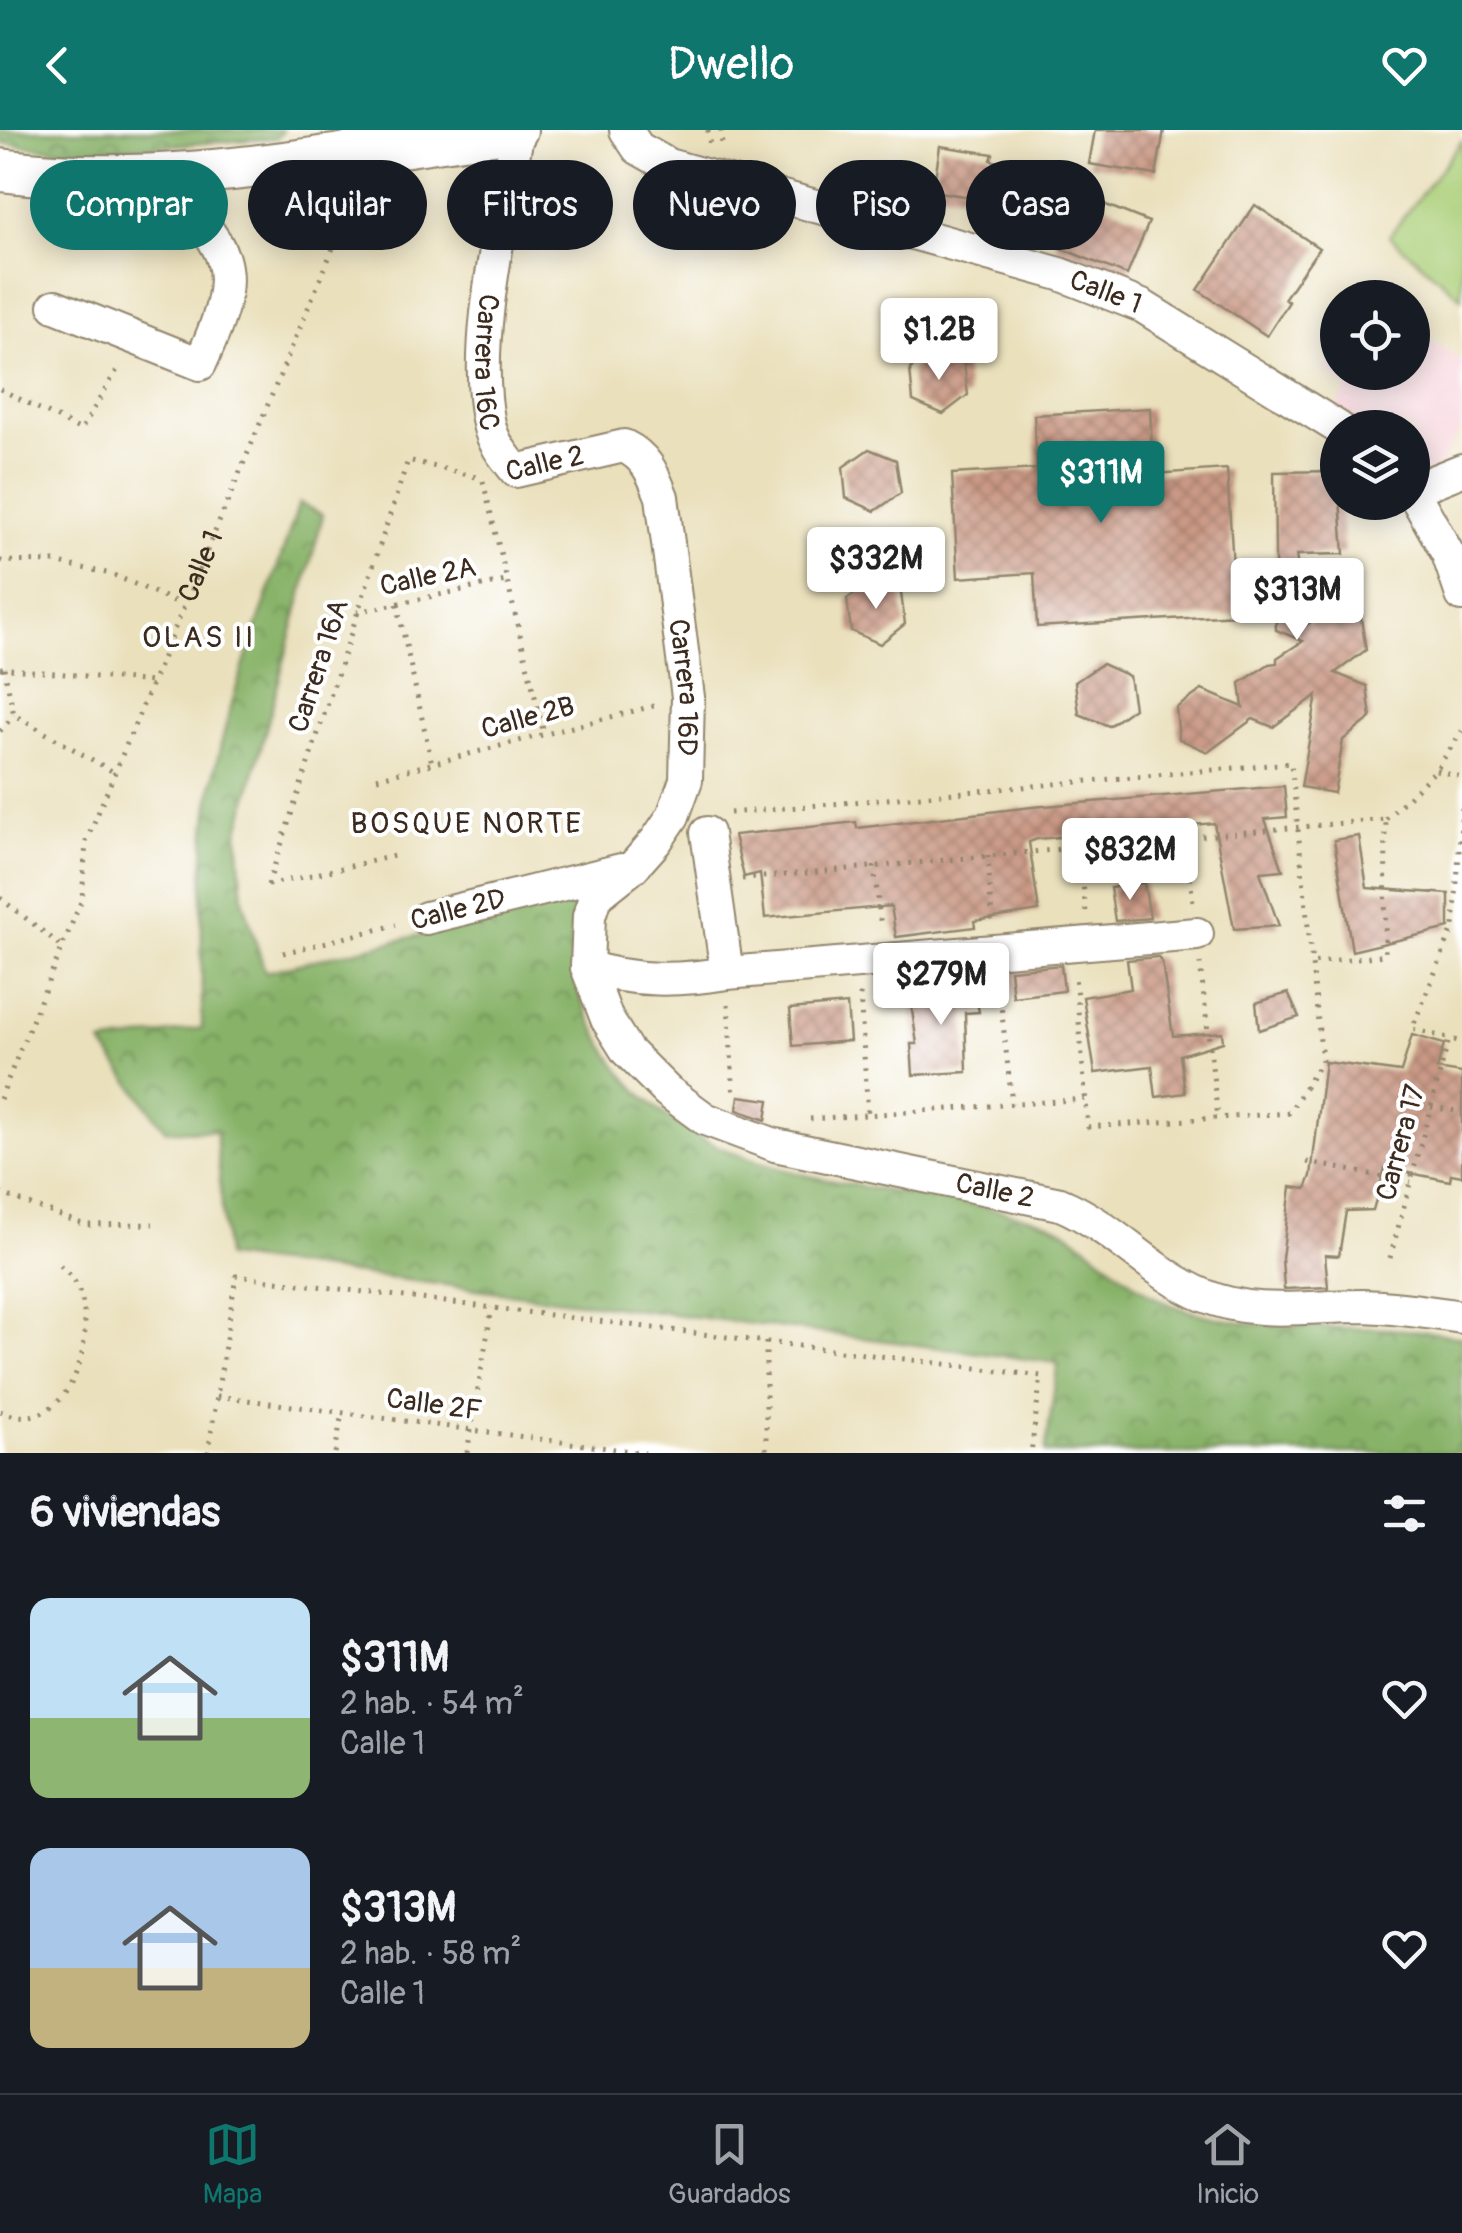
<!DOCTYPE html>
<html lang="es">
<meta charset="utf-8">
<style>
:root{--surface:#171b24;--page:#20242c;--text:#f1f3f6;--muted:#9ea1a6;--line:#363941;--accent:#0f766e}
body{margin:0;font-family:Pangolin,sans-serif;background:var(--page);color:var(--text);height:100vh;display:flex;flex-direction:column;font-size:38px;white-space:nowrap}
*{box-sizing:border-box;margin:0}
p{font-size:32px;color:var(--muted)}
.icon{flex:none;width:55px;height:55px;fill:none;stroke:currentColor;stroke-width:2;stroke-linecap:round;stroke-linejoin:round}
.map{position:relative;height:1323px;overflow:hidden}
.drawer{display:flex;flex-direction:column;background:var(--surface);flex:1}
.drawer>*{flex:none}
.banner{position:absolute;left:30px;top:30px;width:1402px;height:90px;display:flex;gap:20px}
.tools{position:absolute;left:1320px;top:150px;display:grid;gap:20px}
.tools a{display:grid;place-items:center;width:110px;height:110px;border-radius:50%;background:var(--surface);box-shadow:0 5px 25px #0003;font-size:50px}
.price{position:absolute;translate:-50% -85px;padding:0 22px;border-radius:10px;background:#fff;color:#222;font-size:32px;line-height:65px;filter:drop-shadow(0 2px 5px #0008)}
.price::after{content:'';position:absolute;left:50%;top:60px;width:30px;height:22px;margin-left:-15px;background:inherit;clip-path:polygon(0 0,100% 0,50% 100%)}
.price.active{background:var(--accent);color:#fff}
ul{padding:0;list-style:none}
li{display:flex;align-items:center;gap:30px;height:250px;padding:0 30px}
li span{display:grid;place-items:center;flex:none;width:280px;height:200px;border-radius:20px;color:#555}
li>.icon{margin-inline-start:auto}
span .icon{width:120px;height:120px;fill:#fffc;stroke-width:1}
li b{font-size:42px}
h2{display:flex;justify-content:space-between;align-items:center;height:120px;padding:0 30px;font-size:42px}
.pill{padding:0 35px;border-radius:45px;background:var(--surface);box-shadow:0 5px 25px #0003;font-size:35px;line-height:90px}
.pill.active{background:var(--accent);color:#fff}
header{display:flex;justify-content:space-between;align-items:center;height:130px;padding:0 30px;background:var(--accent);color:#fff;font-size:45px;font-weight:600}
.tabs{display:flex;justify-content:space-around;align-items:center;height:140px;border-top:2px solid var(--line);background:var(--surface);font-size:28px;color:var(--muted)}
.tabs a{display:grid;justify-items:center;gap:5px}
.tabs .active{color:var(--accent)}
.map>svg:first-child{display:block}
</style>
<header><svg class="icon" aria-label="back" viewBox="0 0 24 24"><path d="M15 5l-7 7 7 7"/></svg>Dwello<svg class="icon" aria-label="heart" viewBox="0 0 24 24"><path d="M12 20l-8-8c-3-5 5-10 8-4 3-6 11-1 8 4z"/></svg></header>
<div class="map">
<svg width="1462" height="1323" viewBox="0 0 1462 1323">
<defs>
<pattern id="forest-crowns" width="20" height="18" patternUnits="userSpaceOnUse" patternTransform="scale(2.5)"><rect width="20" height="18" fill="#87b268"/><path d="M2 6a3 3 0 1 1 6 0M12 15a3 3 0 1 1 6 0" fill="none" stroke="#709155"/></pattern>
<pattern id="building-cross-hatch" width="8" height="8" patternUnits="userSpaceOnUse" patternTransform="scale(2.5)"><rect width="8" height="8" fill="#cb9a86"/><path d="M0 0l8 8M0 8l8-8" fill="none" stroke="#a67e6d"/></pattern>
</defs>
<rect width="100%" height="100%" fill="#fff"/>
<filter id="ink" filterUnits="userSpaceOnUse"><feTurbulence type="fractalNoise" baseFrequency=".01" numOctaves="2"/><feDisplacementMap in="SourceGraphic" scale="20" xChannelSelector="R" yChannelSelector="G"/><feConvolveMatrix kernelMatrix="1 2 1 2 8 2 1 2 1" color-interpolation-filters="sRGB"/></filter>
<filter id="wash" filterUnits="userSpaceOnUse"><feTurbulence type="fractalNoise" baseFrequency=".0048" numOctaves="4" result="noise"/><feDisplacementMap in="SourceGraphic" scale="40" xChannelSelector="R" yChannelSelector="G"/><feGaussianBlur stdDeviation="2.25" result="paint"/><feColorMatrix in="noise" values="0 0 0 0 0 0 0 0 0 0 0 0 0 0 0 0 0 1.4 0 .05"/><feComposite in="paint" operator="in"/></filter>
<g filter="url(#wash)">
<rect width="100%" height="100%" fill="#eae0bc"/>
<polygon fill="#f6cfd7" points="1413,200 1462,231 1462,299 1431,348 1413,330 1412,298 1361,297 1334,280 1349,256 1325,241 1337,221 1338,242 1412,242"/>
<polygon fill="#aacf78" stroke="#727c4b" stroke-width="2.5" points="1462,11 1462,168 1389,106"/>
<g fill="url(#forest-crowns)" stroke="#616e43" stroke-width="2.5">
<polygon points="0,0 283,0 278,8 74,22 0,13"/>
<path d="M299,373L323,385L238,704L243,769L265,842L576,768C567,835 569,847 599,906C679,1066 893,1048 1043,1091C1083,1102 1128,1158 1169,1174C1263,1211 1365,1188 1462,1207V1323H1045L1058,1233L226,1127L216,1001L165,1000L102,914L202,898C202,824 199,748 209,675C224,572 268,471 299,373Z"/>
</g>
<g id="blocks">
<g fill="url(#building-cross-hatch)">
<polygon points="1095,0 1164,0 1156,45 1089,34"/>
<polygon points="940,16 993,24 991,30 1011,37 1006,73 933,61"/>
<polygon points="1076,63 1149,92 1127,145 1055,116"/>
<polygon points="1255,75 1319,118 1284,169 1289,172 1267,206 1198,160"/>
<polygon points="937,222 964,233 968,265 943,284 913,271 910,239"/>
<polygon points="1150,278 1153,344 1227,339 1236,485 1037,497 1034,443 958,448 952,344 1037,339 1034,285"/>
<polygon points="869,319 896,330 901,363 875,381 846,368 843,337"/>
<polygon points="1338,341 1344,424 1296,425 1306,495 1334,476 1361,488 1366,520 1335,543 1367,556 1371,588 1343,610 1334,663 1301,657 1317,565 1273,597 1253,589 1208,622 1179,609 1176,578 1202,560 1243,577 1240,553 1269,534 1277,533 1277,528 1303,511 1276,500 1274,342"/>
<polygon points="874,451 901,463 905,494 880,514 851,501 847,469"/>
<polygon points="1102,534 1129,546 1134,578 1109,596 1079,584 1075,552"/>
<polygon points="1284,656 1287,687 1265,689 1283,740 1260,742 1279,796 1234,799 1214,693 1037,709 1029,712 1039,781 974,791 975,797 896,807 891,776 765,788 760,743 744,747 734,705 856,692 857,698 1032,677"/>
<polygon points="1359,706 1367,758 1449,764 1449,798 1352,821 1334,710"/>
<polygon points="1144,753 1150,788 1115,791 1110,758"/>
<polygon points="1157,827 1162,832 1173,906 1222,902 1223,912 1180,925 1185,963 1156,967 1152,936 1095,943 1083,867 1131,859 1127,830"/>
<polygon points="1061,835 1064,861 1013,867 1010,840"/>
<polygon points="973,851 979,882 965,883 967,942 913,945 911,914 917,914 909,860"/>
<polygon points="1288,863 1299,887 1259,900 1256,873"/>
<polygon points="847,874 850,911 793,916 790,879"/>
<polygon points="1412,905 1444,914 1437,939 1462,943 1462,1046 1451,1044 1450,1051 1385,1038 1373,1080 1346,1081 1339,1126 1325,1125 1328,1157 1284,1159 1282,1128 1291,1057 1306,1059 1311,1046 1325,932 1401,942"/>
<polygon points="739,966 769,970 766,990 737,980"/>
</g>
</g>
</g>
<g filter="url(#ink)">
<use href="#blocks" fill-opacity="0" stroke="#92856d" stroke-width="2.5"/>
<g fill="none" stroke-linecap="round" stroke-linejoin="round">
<g stroke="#92856d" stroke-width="36">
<g id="minor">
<path id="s2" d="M518,0C504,82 471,214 489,294C493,313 504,326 516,341L624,316C647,327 653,344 662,367L688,567L686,650L673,686L656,711L633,737L595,767L589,786L587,837L607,889L627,921L667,961L705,989L775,1015L1060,1074C1113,1096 1151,1143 1203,1165C1254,1187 1309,1176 1363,1176C1396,1177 1429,1182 1462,1187"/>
<path id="s3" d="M626,0L638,18L668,35L1060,144L1142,176L1339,298"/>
<path d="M55,176L200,234C246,134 231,118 154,46"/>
<polyline points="1412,360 1448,424 1462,465"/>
<polyline points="1412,360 1462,340"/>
<polyline points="707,703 727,843"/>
<polyline points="426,788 621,740"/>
<path d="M587,837C635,852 678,851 727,843L1197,804"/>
</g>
</g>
<g stroke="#92856d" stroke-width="46">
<path id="major" d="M0,40C172,62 345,21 516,0"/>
</g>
<g stroke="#92856d" stroke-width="5" stroke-dasharray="2.5 8" stroke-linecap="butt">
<polyline points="708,0 710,17"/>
<polyline points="721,0 722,17"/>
<polyline points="529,93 619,77"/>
<polyline points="0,259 81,300 120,235"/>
<polyline points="483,351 544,604"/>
<polyline points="0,431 54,432 111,444 181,474"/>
<polyline points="397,474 432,634"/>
<polyline points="357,482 506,451"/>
<polyline points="0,538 151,552"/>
<polyline points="4,538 14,585 117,644"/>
<polyline points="0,601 14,585"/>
<polyline points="1436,640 1462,647"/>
<polyline points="377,648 657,575"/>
<polyline points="1462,678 1454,796 1412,899 1462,912"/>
<polyline points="730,683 1291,633 1322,930 1289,983 1088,997 1075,845"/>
<polyline points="1386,689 1436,640 1462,601"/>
<polyline points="1185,706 1193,772"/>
<polyline points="1079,716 1086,782"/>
<polyline points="988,725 992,792"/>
<polyline points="874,736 881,798"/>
<polyline points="742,749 1386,689 1385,825 1311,833"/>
<polyline points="268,755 408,330 480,348"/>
<polyline points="268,755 394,726"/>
<polyline points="0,768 64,818"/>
<polyline points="283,823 396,795"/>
<polyline points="1200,833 1218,988"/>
<polyline points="998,848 1012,974"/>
<polyline points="860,864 868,985"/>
<polyline points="728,874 734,968"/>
<path id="s1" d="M0,969L82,769L86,712L358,58"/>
<polyline points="1431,977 1462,982"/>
<polyline points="810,989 1086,969"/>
<polyline points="1307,1032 1411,1052"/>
<polyline points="0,1063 85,1095 153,1094"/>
<polyline points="1390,1128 1449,909"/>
<polyline points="766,1212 766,1323"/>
<polyline points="217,1266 645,1323"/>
<path d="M0,1281C69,1311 101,1207 77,1156C73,1147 63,1139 57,1132"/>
<polyline points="208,1323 236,1146 1041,1246 1031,1323"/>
<polyline points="335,1323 342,1283"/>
<polyline points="467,1323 492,1178"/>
</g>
<use href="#minor" stroke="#fff" stroke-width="32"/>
<use href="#major" stroke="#fff" stroke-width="42"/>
</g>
</g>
<g text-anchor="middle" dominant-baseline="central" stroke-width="8" stroke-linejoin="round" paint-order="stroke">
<g font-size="28" fill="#3b2a1e" stroke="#fff">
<text stroke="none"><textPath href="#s3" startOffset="512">Calle 1</textPath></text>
<text stroke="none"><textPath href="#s2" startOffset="235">Carrera 16C</textPath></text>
<text transform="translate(545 334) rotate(-13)">Calle 2</text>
<text stroke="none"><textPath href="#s1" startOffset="572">Calle 1</textPath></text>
<text transform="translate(428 447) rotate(-12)">Calle 2A</text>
<text transform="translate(319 536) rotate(-72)">Carrera 16A</text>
<text stroke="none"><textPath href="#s2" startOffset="720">Carrera 16D</textPath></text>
<text transform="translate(528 588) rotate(-15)">Calle 2B</text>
<text transform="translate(458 780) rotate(-14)">Calle 2D</text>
<text transform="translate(1401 1013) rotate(-75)">Carrera 17</text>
<text stroke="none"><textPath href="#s2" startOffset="1532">Calle 2</textPath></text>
<text transform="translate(434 1275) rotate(8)">Calle 2F</text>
</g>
<g font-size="30" letter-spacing="2.5" fill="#3b2a1e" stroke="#fff">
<text x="199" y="507">OLAS II</text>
<text x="467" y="693">BOSQUE NORTE</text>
</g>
</g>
</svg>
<div class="tools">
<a><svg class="icon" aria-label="locate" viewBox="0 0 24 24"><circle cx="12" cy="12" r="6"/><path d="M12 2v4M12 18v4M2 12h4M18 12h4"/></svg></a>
<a><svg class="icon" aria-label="layers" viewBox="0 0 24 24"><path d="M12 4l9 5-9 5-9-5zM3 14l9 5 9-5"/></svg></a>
</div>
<b class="price" style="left:939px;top:253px">$1.2B</b>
<b class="price active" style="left:1101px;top:396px">$311M</b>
<b class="price" style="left:876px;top:482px">$332M</b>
<b class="price" style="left:1297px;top:513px">$313M</b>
<b class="price" style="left:1130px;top:773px">$832M</b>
<b class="price" style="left:941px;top:898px">$279M</b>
<div class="banner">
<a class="pill active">Comprar</a>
<a class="pill">Alquilar</a>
<a class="pill">Filtros</a>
<a class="pill">Nuevo</a>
<a class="pill">Piso</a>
<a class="pill">Casa</a>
</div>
</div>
<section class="drawer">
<h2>6 viviendas<svg class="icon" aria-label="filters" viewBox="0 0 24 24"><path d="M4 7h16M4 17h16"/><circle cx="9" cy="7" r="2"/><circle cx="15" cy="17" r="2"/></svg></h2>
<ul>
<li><span style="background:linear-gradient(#bfe0f5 60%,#8fb573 0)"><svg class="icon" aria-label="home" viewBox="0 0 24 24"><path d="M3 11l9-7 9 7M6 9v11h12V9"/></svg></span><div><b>$311M</b><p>2 hab. · 54 m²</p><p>Calle 1</p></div><svg class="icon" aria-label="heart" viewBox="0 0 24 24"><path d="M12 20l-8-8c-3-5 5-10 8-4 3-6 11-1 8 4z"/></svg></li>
<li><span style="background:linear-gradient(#a9c7e8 60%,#c2b280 0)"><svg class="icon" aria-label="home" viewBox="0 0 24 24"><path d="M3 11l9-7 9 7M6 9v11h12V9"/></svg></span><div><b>$313M</b><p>2 hab. · 58 m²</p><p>Calle 1</p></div><svg class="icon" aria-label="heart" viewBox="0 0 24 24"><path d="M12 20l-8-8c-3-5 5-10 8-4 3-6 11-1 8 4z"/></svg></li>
</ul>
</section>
<nav class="tabs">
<a class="active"><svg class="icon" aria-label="map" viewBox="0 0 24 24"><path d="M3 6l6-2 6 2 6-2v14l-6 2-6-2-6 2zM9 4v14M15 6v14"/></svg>Mapa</a>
<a><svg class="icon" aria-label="saved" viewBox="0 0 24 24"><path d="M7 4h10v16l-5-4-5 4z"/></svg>Guardados</a>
<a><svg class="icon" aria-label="home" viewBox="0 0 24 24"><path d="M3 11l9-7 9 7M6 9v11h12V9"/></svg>Inicio</a>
</nav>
